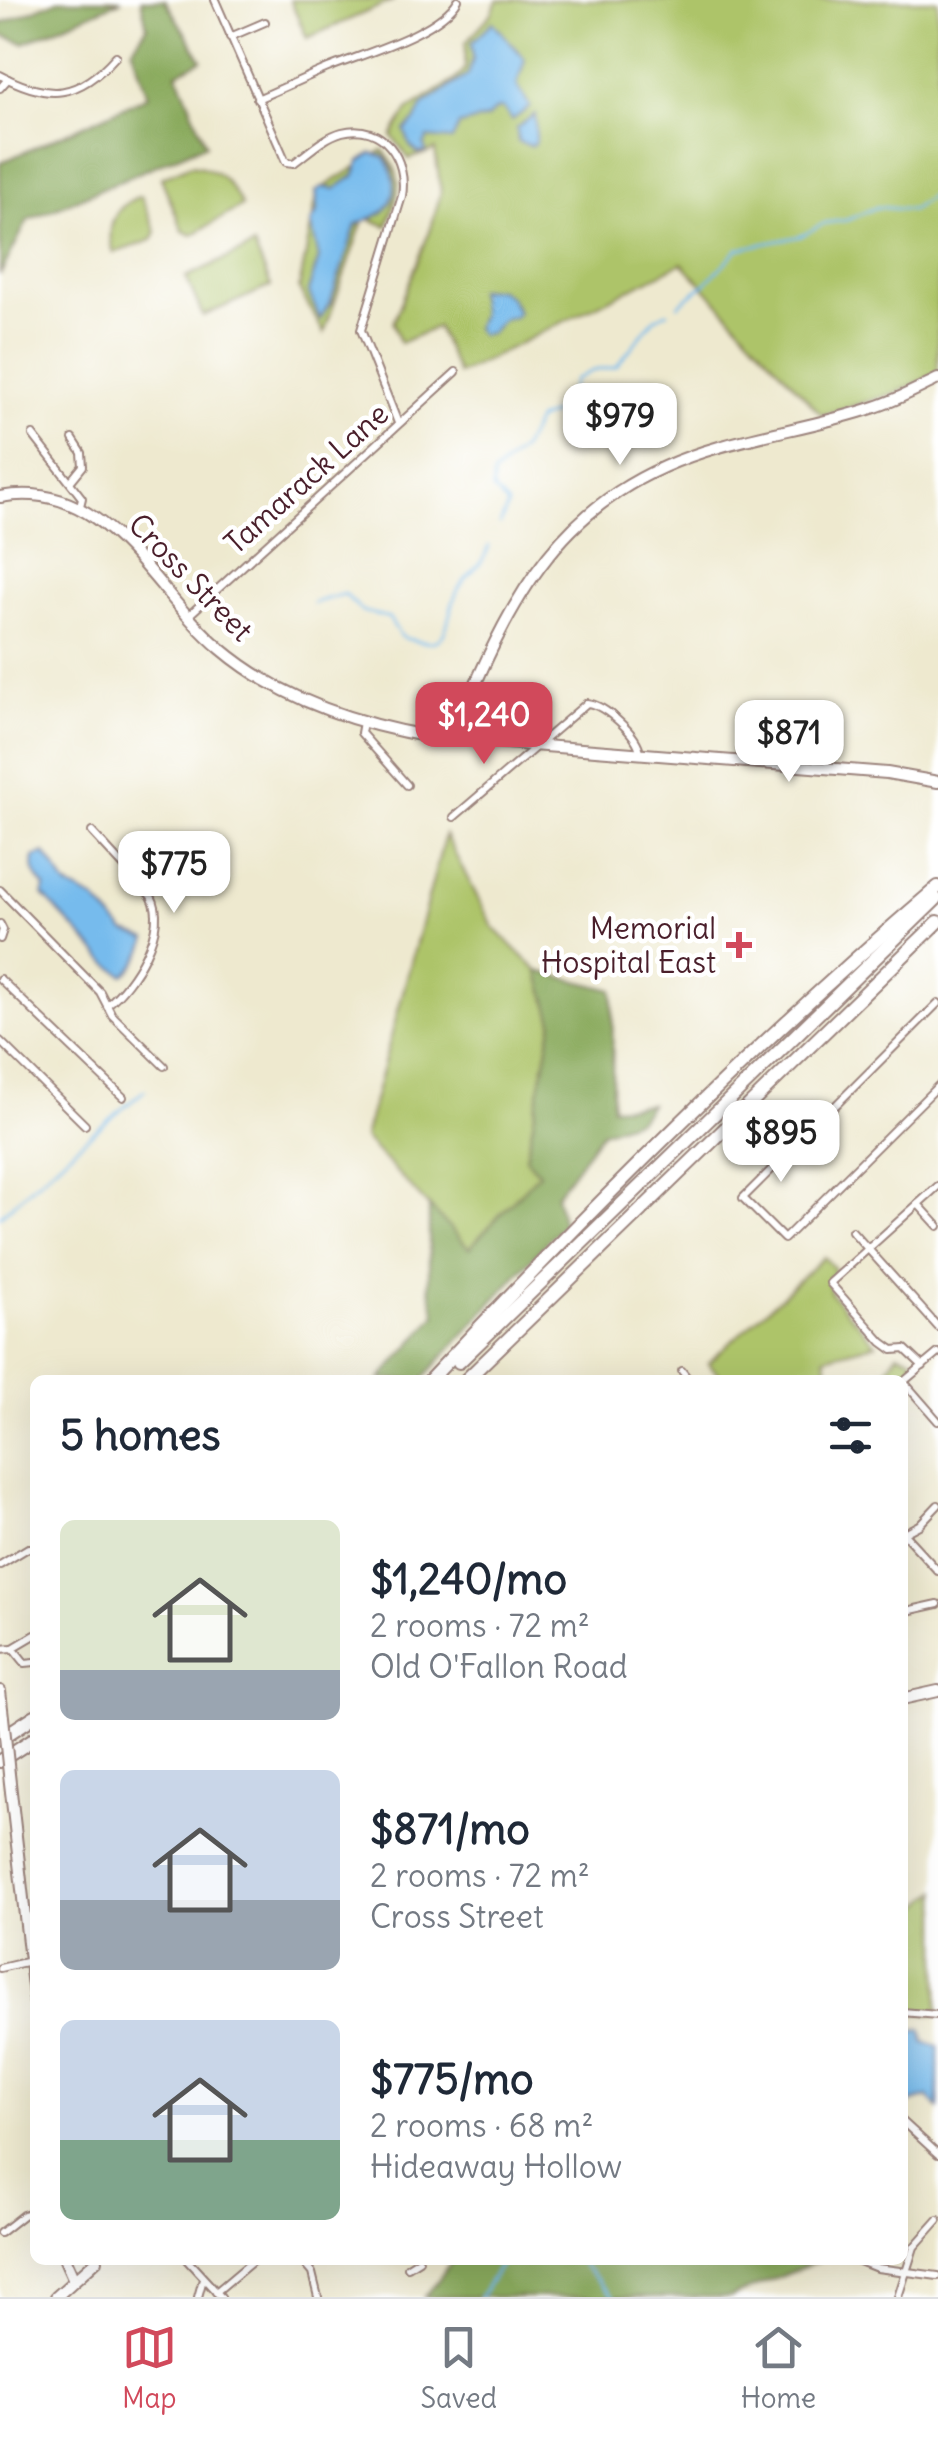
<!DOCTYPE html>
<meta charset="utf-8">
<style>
:root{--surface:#fff;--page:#f6f6f7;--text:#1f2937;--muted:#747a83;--line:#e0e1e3;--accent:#d1495b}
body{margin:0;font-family:Delius,sans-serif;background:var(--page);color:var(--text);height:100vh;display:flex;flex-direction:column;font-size:38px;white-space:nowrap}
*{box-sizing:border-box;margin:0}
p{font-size:32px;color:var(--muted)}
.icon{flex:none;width:55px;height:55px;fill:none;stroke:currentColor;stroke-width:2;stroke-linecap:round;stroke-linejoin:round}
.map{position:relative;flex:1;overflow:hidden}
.details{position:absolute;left:30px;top:1375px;width:878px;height:890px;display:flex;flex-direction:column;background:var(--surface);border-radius:15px;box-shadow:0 10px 40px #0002}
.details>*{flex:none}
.price{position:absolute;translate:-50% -85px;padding:0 22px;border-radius:20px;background:#fff;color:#222;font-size:32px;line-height:65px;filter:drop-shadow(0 2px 5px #0008)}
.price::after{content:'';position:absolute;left:50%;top:60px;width:30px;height:22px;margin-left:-15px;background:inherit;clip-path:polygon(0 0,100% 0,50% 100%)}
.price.selected{background:var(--accent);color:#fff}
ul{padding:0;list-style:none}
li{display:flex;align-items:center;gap:30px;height:250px;padding:0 30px}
li span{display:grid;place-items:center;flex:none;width:280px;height:200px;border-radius:15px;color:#555}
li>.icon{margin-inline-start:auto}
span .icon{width:120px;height:120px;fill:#fffc;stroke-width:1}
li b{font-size:42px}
h2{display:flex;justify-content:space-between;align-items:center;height:120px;padding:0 30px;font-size:42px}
.dock{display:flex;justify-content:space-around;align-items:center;height:140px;border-top:2px solid var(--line);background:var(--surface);font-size:28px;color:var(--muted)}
.dock a{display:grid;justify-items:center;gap:5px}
.dock .selected{color:var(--accent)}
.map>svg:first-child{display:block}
</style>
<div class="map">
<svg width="938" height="2297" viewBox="0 0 938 2297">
<rect width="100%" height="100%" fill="#fff"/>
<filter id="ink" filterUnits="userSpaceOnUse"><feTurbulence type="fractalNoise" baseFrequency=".01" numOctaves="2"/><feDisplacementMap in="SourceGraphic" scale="20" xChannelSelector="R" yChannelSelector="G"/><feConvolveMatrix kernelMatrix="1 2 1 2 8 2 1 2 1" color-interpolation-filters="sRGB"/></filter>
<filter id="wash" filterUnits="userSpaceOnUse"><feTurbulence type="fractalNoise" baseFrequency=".0048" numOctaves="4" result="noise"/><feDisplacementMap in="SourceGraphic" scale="40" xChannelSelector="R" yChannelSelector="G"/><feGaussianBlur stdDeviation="2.25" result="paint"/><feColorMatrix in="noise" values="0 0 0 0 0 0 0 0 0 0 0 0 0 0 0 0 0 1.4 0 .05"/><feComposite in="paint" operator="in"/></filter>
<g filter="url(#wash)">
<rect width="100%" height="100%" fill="#eee9cf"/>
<g fill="#adc469" stroke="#7c724a" stroke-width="2.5">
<polygon points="290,0 394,0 307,38"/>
<polygon points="497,0 938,0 938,373 896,393 822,415 682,263 458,374 437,327 400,343 393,323 431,228 441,192 435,150 409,159 392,136 408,110 455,80 465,69 466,42 492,13"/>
<path d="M383,150C407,180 398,193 387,226L364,217L324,333L299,289L318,191Z"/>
<path d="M191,165C218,168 230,182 242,206L192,235L183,231L161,178Z"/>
<path d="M141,196L156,232L152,240L114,253C105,228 114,205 141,196Z"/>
<polygon points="254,246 271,286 203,316 186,277"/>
<polygon points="445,835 493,927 538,971 553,1021 526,1158 540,1173 469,1249 364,1138"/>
<polygon points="824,1257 835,1269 828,1282 831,1294 876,1344 825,1357 828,1372 843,1380 724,1380 708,1363"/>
<polygon points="898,1353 912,1358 915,1364 913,1370 901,1380 848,1380 885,1373"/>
<polygon points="938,1891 938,2015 903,2012 902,1920"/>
</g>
<g fill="#8aaa5d" stroke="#6a6444" stroke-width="2.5">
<polygon points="58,0 122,0 24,43 0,35 0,24"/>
<polygon points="141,0 165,0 202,60 177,73 206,144 28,220 0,275 0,163 148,96 132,49 147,27"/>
<polygon points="538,971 613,990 612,1107 650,1104 639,1119 602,1132 556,1195 563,1224 422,1380 380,1380 436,1315 429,1285 429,1206 469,1248 539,1173 526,1158 553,1021"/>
<polygon points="453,2260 821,2260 731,2297 425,2297"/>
</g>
<g fill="#76bbed" stroke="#606d8c" stroke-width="2.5">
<polygon points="493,22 525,59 517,84 530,107 512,120 504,109 498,108 487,118 459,125 452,140 428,138 424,145 426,152 418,153 410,146 405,130 416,120 423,105 468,75 473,58 472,42"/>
<polygon points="535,114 536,140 532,146 518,142 517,128"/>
<path d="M372,153L385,157C395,173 400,194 385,210C378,217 364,220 356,225L331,301L320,319L308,291L319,258L311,223L318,210L316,191L322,187L335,189L354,176L360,161Z"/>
<polygon points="498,289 510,297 518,312 514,317 503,319 490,333 480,335 475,328 481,314 477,290"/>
<path d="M45,853L67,886L94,899L125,932L147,939C144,952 136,967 124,975L108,964L43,895L45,887C36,876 31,871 34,857Z"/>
<polygon points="921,2029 924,2042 938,2046 938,2108 928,2097 903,2105 903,2034"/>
</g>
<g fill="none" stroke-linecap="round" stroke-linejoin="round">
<g stroke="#76bbed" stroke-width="2.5">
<polyline points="678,305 705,284 738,249 801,236 825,223 847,220 877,207 912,210 938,191"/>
<polyline points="500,524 508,505 493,490 493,475 523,448 537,420 565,409 574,380 592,371 616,367 654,319 668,312"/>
<path d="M313,603L344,594L362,611L389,618L401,637C455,654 441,628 457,592C465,573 481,571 489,546"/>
<polyline points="0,1216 77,1146 145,1090"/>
<polyline points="578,2260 614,2297"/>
<polyline points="480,2297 503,2260"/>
</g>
</g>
</g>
<g filter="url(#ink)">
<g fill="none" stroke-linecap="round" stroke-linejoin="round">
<g stroke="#9c847d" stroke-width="10">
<g id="minor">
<path d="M215,0L286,162L294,163C309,152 324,137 342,132C384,122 408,160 402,196L361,330L398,423"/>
<polyline points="230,37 265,22"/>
<path d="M0,75C49,101 78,99 116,56"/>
<polyline points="0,88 8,79"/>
<path d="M257,99C281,89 304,78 328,68C362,54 439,33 458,0"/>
<polyline points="33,435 82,498 80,506"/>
<polyline points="70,482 83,466 82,453 73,439"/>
<polyline points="187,617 456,372"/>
<polyline points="363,722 361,733 407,785"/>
<path d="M454,817L587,703C605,705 638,735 640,752"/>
<path d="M92,832L151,896C169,928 133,985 107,1005"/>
<polyline points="0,890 100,992 112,1015 164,1066"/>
<polyline points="0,924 3,930 0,939"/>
<polyline points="0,979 123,1097"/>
<polyline points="938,1003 743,1198 784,1239 938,1086"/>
<polyline points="0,1041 85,1125"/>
<polyline points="918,1204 938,1226"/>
<polyline points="852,1231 938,1327"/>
<polyline points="923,1366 905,1349 893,1350 882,1342 830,1283 938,1186"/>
<polyline points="682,1371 689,1380"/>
<polyline points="904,1382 938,1421"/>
<polyline points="902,1383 938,1353"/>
<polyline points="903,1533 938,1571"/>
<polyline points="902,1534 919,1525 938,1505"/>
<polyline points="0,1565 28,1548 35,1548"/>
<polyline points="902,1612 938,1604"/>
<polyline points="13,1648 35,1635"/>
<polyline points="0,1649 13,1648 25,1663 35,1662"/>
<polyline points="0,1968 30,1961"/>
<polyline points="902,2012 938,2015"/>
<polyline points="902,2121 938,2154"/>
<polyline points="0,2233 23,2215 35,2211"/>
<polyline points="187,2260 221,2297"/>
<polyline points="301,2260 312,2273 318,2297"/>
<polyline points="857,2260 877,2268 938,2276"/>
<polyline points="408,2267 419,2260"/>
<polyline points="216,2292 254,2260"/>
<polyline points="198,2297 203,2279"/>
<polyline points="898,2297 914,2247 938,2220"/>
</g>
</g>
<g stroke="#9c847d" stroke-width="14">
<g id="major">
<path d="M0,497C108,477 149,589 221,649C280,699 356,724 431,737L887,773L938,782"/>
<path d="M452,738C512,597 558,493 719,447C771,432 825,424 875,407C897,400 917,389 938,379"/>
<polyline points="0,1691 3,1717"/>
<polyline points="902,1699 938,1691"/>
<polyline points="9,1774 35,2005"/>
<polyline points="65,2260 74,2280"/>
<polyline points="56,2297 97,2260"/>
</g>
</g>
<g stroke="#9c847d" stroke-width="16">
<g id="highway">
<polyline points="459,1362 936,899"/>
<path d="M430,1380C592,1207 758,1040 938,887"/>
<polyline points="466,1380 938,922"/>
<polyline points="0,1739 35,1716"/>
<polyline points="0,1761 35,1738"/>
</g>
</g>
<use href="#minor" stroke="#fff" stroke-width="6"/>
<use href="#major" stroke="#fff" stroke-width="10"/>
<use href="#highway" stroke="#fff" stroke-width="12"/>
<g stroke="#9c847d" stroke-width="14" stroke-linecap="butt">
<polyline id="major-bridge" points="3,1717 9,1774"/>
</g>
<use href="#major-bridge" stroke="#fff" stroke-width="10"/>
</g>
</g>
<path fill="#d1495b" stroke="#fff" stroke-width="4" d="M734 930h10v10h10v10h-10v10h-10v-10h-10v-10h10z"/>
<g text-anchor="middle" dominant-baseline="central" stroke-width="9" stroke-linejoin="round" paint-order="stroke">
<g font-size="30" fill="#4a1f2b" stroke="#fff">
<text transform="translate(306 478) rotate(-42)">Tamarack Lane</text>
<text transform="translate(191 577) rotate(46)">Cross Street</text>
</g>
<g font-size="30" fill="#4a1f2b" stroke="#fff" text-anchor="end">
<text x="716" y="928">Memorial<tspan x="716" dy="34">Hospital East</tspan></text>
</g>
</g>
</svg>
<b class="price" style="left:620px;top:468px">$979</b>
<b class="price selected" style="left:484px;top:767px">$1,240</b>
<b class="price" style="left:789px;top:785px">$871</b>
<b class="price" style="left:174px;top:916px">$775</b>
<b class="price" style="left:781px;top:1185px">$895</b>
<section class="details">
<h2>5 homes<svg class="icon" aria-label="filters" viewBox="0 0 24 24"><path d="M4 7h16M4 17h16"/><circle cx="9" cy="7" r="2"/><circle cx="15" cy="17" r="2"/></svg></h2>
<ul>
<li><span style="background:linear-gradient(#dfe7d0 75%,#9aa5b1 0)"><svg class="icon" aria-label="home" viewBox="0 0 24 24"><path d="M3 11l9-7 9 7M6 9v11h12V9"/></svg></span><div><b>$1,240/mo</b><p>2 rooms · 72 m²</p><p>Old O'Fallon Road</p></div></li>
<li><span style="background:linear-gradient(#c9d6e8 65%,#9aa5b1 0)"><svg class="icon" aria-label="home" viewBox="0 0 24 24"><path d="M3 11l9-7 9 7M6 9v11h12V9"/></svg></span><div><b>$871/mo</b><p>2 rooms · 72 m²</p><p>Cross Street</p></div></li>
<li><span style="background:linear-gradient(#c9d6e8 60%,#7fa58c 0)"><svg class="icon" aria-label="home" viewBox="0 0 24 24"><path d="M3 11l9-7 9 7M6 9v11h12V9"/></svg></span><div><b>$775/mo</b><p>2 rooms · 68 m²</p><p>Hideaway Hollow</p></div></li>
</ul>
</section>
</div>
<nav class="dock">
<a class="selected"><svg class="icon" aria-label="map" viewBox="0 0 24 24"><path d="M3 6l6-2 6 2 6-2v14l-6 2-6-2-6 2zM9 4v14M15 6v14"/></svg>Map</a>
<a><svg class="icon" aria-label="saved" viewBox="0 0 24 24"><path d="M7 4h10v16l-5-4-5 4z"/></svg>Saved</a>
<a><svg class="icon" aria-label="home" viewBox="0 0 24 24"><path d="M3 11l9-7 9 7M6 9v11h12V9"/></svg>Home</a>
</nav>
